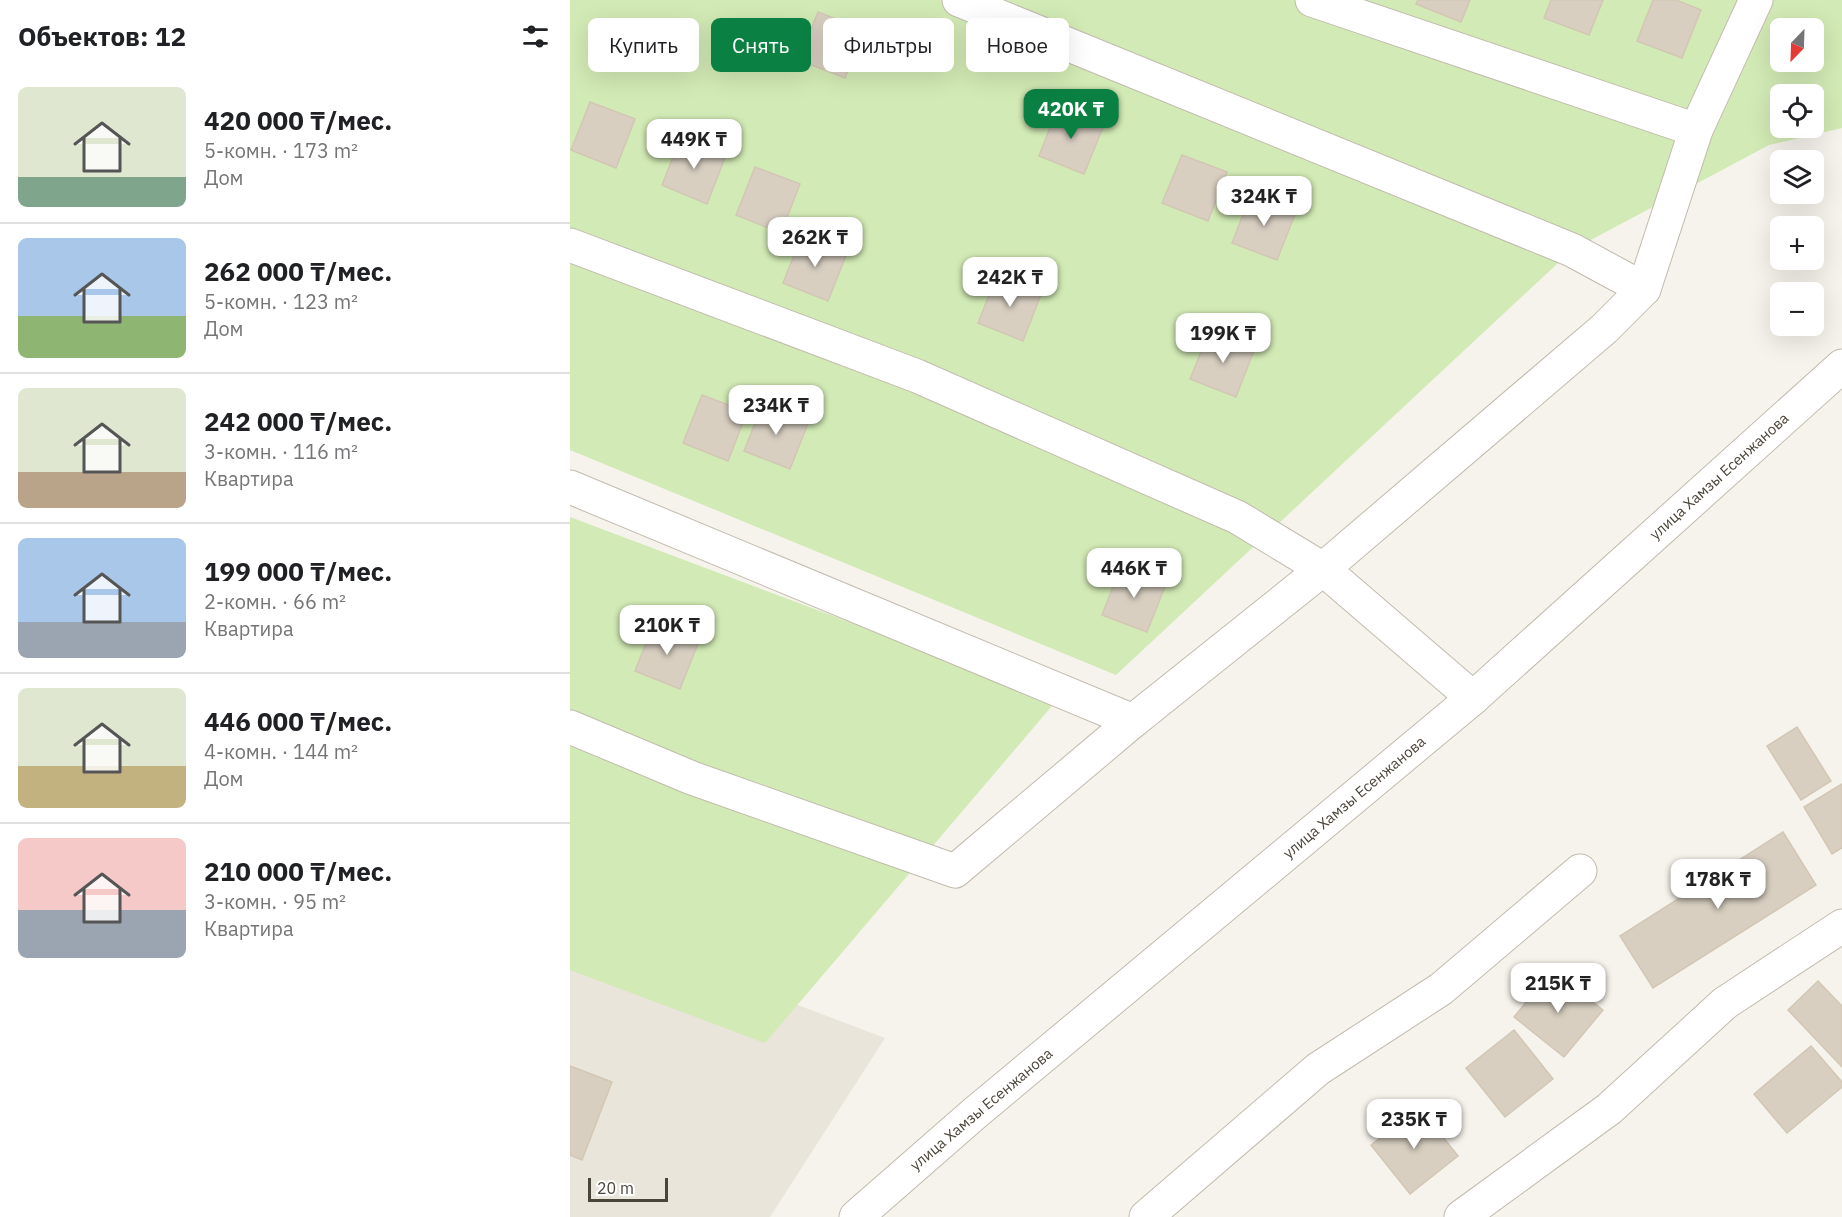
<!DOCTYPE html>
<html lang="ru">
<meta charset="utf-8">
<style>
:root{--surface:#fff;--page:#f6f6f6;--text:#202124;--muted:#757577;--line:#e0e0e0;--accent:#0b8043}
body{margin:0;font-family:"IBM Plex Sans",sans-serif;background:var(--page);color:var(--text);height:100vh;display:flex;flex-direction:column;font-size:22px;white-space:nowrap}
*{box-sizing:border-box;margin:0}
p{font-size:20px;color:var(--muted)}
.icon{flex:none;width:33px;height:33px;fill:none;stroke:currentColor;stroke-width:2;stroke-linecap:round;stroke-linejoin:round}
.map{position:relative;flex:1;overflow:hidden}
.drawer{display:flex;flex-direction:column;background:var(--surface);width:570px}
.drawer>*{flex:none}
.guide{position:absolute;left:18px;top:18px;width:570px;height:54px;display:flex;gap:12px}
.needle{width:39px;rotate:203deg}
.tools{position:absolute;left:1200px;top:18px;display:grid;gap:12px}
.tools a{display:grid;place-items:center;width:54px;height:54px;border-radius:9px;background:var(--surface);box-shadow:0 6px 24px #0002;font-size:30px}
.scale{position:absolute;left:18px;bottom:15px;width:80px;box-sizing:border-box;padding-left:6px;border:3px solid #4b4439;border-top:0;font-size:16px;line-height:21px;white-space:nowrap;color:#4b4439;-webkit-text-stroke:4px #fff;paint-order:stroke}
.price{position:absolute;translate:-50% -51px;padding:0 14px;border-radius:12px;background:#fff;color:#222;font-size:20px;line-height:39px;filter:drop-shadow(0 2px 3px #0008)}
.price::after{content:'';position:absolute;left:50%;top:36px;width:18px;height:14px;margin-left:-9px;background:inherit;clip-path:polygon(0 0,100% 0,50% 100%)}
.price.current{background:var(--accent);color:#fff}
ul{padding:0;list-style:none}
li{display:flex;align-items:center;gap:18px;height:150px;padding:0 18px}
li+li{border-top:2px solid var(--line)}
li span{display:grid;place-items:center;flex:none;width:168px;height:120px;border-radius:9px;color:#555}
li>.icon{margin-inline-start:auto}
span .icon{width:72px;height:72px;fill:#fffc;stroke-width:1}
li b{font-size:26px}
h2{display:flex;justify-content:space-between;align-items:center;height:72px;padding:0 18px;font-size:26px}
.pill{padding:0 21px;border-radius:9px;background:var(--surface);box-shadow:0 6px 24px #0002;font-size:21px;line-height:54px}
.pill.current{background:var(--accent);color:#fff}
main{display:flex;flex:1;min-height:0}
.map>svg:first-child{display:block}
</style>
<main>
<section class="drawer">
<h2>Объектов: 12<svg class="icon" aria-label="filters" viewBox="0 0 24 24"><path d="M4 7h16M4 17h16"/><circle cx="9" cy="7" r="2"/><circle cx="15" cy="17" r="2"/></svg></h2>
<ul>
<li><span style="background:linear-gradient(#dfe7d0 75%,#7fa58c 0)"><svg class="icon" aria-label="home" viewBox="0 0 24 24"><path d="M3 11l9-7 9 7M6 9v11h12V9"/></svg></span><div><b>420 000 ₸/мес.</b><p>5-комн. · 173 m²</p><p>Дом</p></div></li>
<li><span style="background:linear-gradient(#a9c7e8 65%,#8fb573 0)"><svg class="icon" aria-label="home" viewBox="0 0 24 24"><path d="M3 11l9-7 9 7M6 9v11h12V9"/></svg></span><div><b>262 000 ₸/мес.</b><p>5-комн. · 123 m²</p><p>Дом</p></div></li>
<li><span style="background:linear-gradient(#dfe7d0 70%,#b9a48a 0)"><svg class="icon" aria-label="home" viewBox="0 0 24 24"><path d="M3 11l9-7 9 7M6 9v11h12V9"/></svg></span><div><b>242 000 ₸/мес.</b><p>3-комн. · 116 m²</p><p>Квартира</p></div></li>
<li><span style="background:linear-gradient(#a9c7e8 70%,#9aa5b1 0)"><svg class="icon" aria-label="home" viewBox="0 0 24 24"><path d="M3 11l9-7 9 7M6 9v11h12V9"/></svg></span><div><b>199 000 ₸/мес.</b><p>2-комн. · 66 m²</p><p>Квартира</p></div></li>
<li><span style="background:linear-gradient(#dfe7d0 65%,#c2b280 0)"><svg class="icon" aria-label="home" viewBox="0 0 24 24"><path d="M3 11l9-7 9 7M6 9v11h12V9"/></svg></span><div><b>446 000 ₸/мес.</b><p>4-комн. · 144 m²</p><p>Дом</p></div></li>
<li><span style="background:linear-gradient(#f6c9c9 60%,#9aa5b1 0)"><svg class="icon" aria-label="home" viewBox="0 0 24 24"><path d="M3 11l9-7 9 7M6 9v11h12V9"/></svg></span><div><b>210 000 ₸/мес.</b><p>3-комн. · 95 m²</p><p>Квартира</p></div></li>
</ul>
</section>
<div class="map">
<svg width="1272" height="1217" viewBox="0 0 1272 1217">
<rect width="100%" height="100%" fill="#f6f3ec"/>
<polygon fill="#eae5da" points="0,919 315,1038 200,1217 0,1217"/>
<g fill="#d2eab5" fill-rule="evenodd">
<path d="M0,0H1272V128L1199,145L1002,250L546,675L0,450ZM1210,28H1244V62H1210ZM1210,94H1244V128H1210Z"/>
<polygon points="0,517 487,700 195,1043 0,970"/>
</g>
<g fill="#d8cfc1" stroke="#d3c7b4" stroke-width="1.5">
<polygon points="848,0 900,0 891,22 846,4"/>
<polygon points="981,0 1033,0 1019,35 974,18"/>
<polygon points="1083,0 1106,0 1131,10 1112,58 1067,41"/>
<polygon points="248,12 294,30 275,78 229,60"/>
<polygon points="20,102 65,119 46,168 1,150"/>
<polygon points="488,107 534,125 514,174 469,156"/>
<polygon points="111,137 156,155 137,204 92,185"/>
<polygon points="612,155 657,172 638,221 592,203"/>
<polygon points="185,167 230,184 211,233 166,215"/>
<polygon points="681,194 726,212 707,260 662,243"/>
<polygon points="232,235 277,253 258,301 213,283"/>
<polygon points="427,275 472,292 453,341 408,323"/>
<polygon points="640,330 685,348 666,397 620,379"/>
<polygon points="132,395 177,412 158,461 113,443"/>
<polygon points="193,403 239,421 220,469 174,451"/>
<polygon points="551,566 596,584 577,632 532,615"/>
<polygon points="84,623 129,641 110,689 65,671"/>
<polygon points="1227,727 1261,781 1231,800 1197,746"/>
<polygon points="1272,784 1272,848 1262,854 1234,807"/>
<polygon points="1213,832 1246,885 1083,988 1050,936"/>
<polygon points="983,970 1033,1010 994,1057 944,1017"/>
<polygon points="1248,981 1272,1006 1272,1067 1218,1010"/>
<polygon points="944,1030 983,1079 935,1117 896,1068"/>
<polygon points="1241,1046 1272,1082 1272,1087 1217,1133 1184,1094"/>
<polygon points="0,1066 42,1082 12,1160 0,1155"/>
<polygon points="849,1107 888,1156 840,1194 801,1145"/>
</g>
<g fill="none" stroke-linecap="round" stroke-linejoin="round">
<g stroke="#c2bbae" stroke-width="35">
<g id="minor">
<polyline points="742,0 1126,130"/>
<polyline points="0,245 347,376 667,517 753,569 903,698"/>
<polyline points="1074,289 1126,130 1186,0"/>
<polyline points="0,487 563,721"/>
<polyline points="0,727 122,778 385,871 563,721 753,569 1034,329 1074,289 1002,250 389,0"/>
<polyline points="286,1217 405,1113 903,698 1272,366"/>
<polyline points="576,1217 748,1069 871,989 1010,871"/>
<polyline points="891,1217 1039,1109 1155,1003 1272,926"/>
</g>
</g>
<use href="#minor" stroke="#fff" stroke-width="33"/>
</g>
<g text-anchor="middle" dominant-baseline="central" stroke-width="4.5" stroke-linejoin="round" paint-order="stroke">
<g font-size="15" fill="#4b4439" stroke="#fff">
<text transform="translate(1149 476) rotate(-42)">улица Хамзы Есенжанова</text>
<text transform="translate(784 797) rotate(-40)">улица Хамзы Есенжанова</text>
<text transform="translate(411 1109) rotate(-40)">улица Хамзы Есенжанова</text>
</g>
</g>
</svg>
<div class="tools">
<a><svg class="needle" viewBox="-14 -14 28 28"><path d="M0-13l5 13h-10z" fill="#e53935"/><path d="M0 13l5-13h-10z" fill="#757577"/></svg></a>
<a><svg class="icon" aria-label="locate" viewBox="0 0 24 24"><circle cx="12" cy="12" r="6"/><path d="M12 2v4M12 18v4M2 12h4M18 12h4"/></svg></a>
<a><svg class="icon" aria-label="layers" viewBox="0 0 24 24"><path d="M12 4l9 5-9 5-9-5zM3 14l9 5 9-5"/></svg></a>
<a>+</a>
<a>−</a>
</div>
<div class="scale">20 m</div>
<b class="price current" style="left:501px;top:140px">420K ₸</b>
<b class="price" style="left:124px;top:170px">449K ₸</b>
<b class="price" style="left:694px;top:227px">324K ₸</b>
<b class="price" style="left:245px;top:268px">262K ₸</b>
<b class="price" style="left:440px;top:308px">242K ₸</b>
<b class="price" style="left:653px;top:364px">199K ₸</b>
<b class="price" style="left:206px;top:436px">234K ₸</b>
<b class="price" style="left:564px;top:599px">446K ₸</b>
<b class="price" style="left:97px;top:656px">210K ₸</b>
<b class="price" style="left:1148px;top:910px">178K ₸</b>
<b class="price" style="left:988px;top:1014px">215K ₸</b>
<b class="price" style="left:844px;top:1150px">235K ₸</b>
<div class="guide">
<a class="pill">Купить</a>
<a class="pill current">Снять</a>
<a class="pill">Фильтры</a>
<a class="pill">Новое</a>
</div>
</div>
</main>
